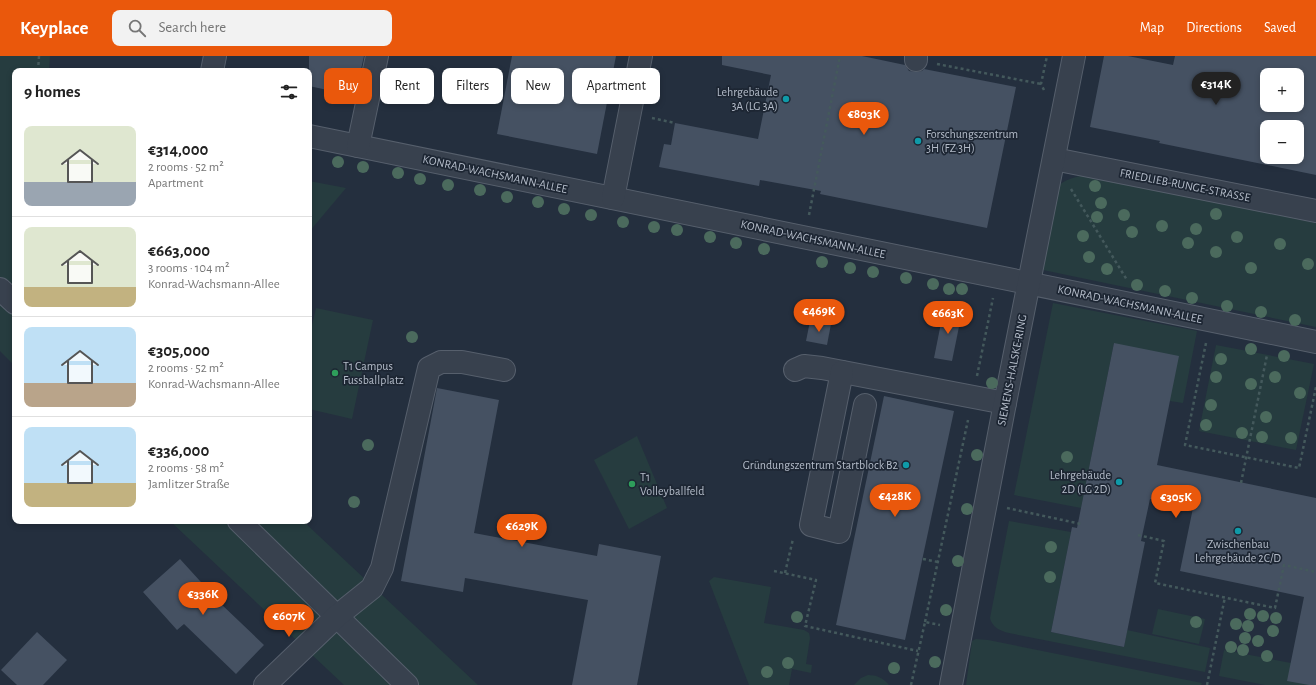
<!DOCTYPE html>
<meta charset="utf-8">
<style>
:root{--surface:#fff;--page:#f2f2f2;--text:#222;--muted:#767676;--line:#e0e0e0;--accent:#ea580c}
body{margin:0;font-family:"Alegreya Sans",sans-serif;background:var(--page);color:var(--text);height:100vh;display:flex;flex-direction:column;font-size:15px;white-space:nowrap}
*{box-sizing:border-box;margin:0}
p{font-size:13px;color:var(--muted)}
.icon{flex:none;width:22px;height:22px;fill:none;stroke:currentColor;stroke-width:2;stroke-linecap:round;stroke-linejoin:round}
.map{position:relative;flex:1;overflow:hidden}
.panel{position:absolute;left:12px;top:12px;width:300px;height:456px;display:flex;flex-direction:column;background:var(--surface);border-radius:8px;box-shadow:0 2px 6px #0003}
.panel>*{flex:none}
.top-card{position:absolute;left:324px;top:12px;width:380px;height:36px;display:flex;gap:8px}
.buttons{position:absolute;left:1260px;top:12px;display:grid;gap:8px}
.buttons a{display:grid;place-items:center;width:44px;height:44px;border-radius:8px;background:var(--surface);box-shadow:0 2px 6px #0003;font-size:20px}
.price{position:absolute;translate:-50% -34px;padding:0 9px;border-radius:14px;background:var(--accent);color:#fff;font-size:13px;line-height:26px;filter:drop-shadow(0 1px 2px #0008)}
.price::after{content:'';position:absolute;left:50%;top:24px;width:12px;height:9px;margin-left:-6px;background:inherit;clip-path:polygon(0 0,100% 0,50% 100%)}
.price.on{background:#222;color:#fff}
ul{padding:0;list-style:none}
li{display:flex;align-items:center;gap:12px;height:100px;padding:0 12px}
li+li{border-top:1px solid var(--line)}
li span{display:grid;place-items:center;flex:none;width:112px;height:80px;border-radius:8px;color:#555}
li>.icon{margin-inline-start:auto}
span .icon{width:48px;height:48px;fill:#fffc;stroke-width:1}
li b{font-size:17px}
h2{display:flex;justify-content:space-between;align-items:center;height:48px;padding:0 12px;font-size:17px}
.tag{padding:0 14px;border-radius:8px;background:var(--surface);box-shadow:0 2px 6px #0003;font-size:14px;line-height:36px}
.tag.on{background:var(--accent);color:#fff}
header{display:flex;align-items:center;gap:24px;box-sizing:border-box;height:56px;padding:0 20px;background:var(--accent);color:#fff}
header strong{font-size:19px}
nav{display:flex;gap:22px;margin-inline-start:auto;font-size:14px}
.search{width:280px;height:36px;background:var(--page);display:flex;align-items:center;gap:10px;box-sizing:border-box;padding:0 14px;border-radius:8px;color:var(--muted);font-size:15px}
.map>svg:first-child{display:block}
</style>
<header>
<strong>Keyplace</strong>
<div class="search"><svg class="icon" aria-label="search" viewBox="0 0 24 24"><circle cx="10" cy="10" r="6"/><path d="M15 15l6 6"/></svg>Search here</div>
<nav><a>Map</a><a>Directions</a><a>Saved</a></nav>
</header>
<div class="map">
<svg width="1316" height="629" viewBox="0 0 1316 629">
<rect width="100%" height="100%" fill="#242f3e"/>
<g fill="#263c3f">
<polygon points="0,0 50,0 49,15 15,15 15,310 0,295"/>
<path d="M1084,119L1316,167V271L1043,214V202L1057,131C1065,123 1073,122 1084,119Z"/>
<polygon points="309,125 346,132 309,176"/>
<polygon points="1053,247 1197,275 1183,347 1170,345 1114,287 1081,452 1014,439"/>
<polygon points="316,252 373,264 352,363 309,353 309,282"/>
<polygon points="1216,289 1314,308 1296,394 1199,375"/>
<polygon points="637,380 667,452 629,473 594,404"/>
<polygon points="170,465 303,465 478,629 344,629"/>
<path d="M1009,465L1071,476L1051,576L1124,591L1127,574L1210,592L1205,616L1009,577C1000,575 992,571 990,562Z"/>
<polygon points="714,521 771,531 764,567 804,574 809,577 810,582 806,608 812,609 811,617 792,613 789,629 749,629 709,525"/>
<polygon points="1158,553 1205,563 1199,588 1152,578"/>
<polygon points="976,583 988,584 1202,627 1201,629 966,629 972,585"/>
<polygon points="1224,594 1291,607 1309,629 1265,629 1219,620"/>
<path d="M868,619C877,619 883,622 889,629H854L861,622Z"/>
</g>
<g fill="#455162" fill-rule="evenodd">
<polygon points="309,0 364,0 355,40 309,30"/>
<polygon points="512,0 616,0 597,98 497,78"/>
<polygon points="722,0 862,0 905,9 909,15 916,16 922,15 924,13 1016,31 987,172 820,138 821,135 760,124 759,130 659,111 664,88 671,89 675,67 758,83 771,19 722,9"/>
<path d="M1104,0H1128L1173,9L1175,0H1316V119L1159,87L1160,85L1090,71ZM1267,19H1297V49H1267ZM1267,71H1297V101H1267Z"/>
<polygon points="944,252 962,256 952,305 934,302"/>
<polygon points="810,265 831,268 827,289 806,285"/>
<polygon points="1114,287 1179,300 1157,409 1316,442 1316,629 1309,629 1287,625 1304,541 1180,515 1193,452 1150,443 1141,485 1145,486 1124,591 1051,576 1072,471 1077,472"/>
<polygon points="437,332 499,344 474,477 597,500 599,488 661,500 637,629 572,629 588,544 465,522 463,536 401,525"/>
<polygon points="884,340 954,355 905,584 836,569"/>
<polygon points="180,503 220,547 264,589 236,618 184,568 177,574 143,536"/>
<polygon points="37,576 67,604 43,629 17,629 1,614"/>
</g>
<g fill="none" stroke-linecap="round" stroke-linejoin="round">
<g stroke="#565f6c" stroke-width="24">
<g id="minor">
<polyline points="916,4 916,0"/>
<polyline points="212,15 215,0"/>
<polyline points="309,80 1316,286"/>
<polyline points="358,90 377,0"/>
<polyline points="1054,103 1316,155"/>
<polyline points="613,142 641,0"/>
<polyline points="0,233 15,247"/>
<polyline points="795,314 804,310 822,312 1005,347"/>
<polyline points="842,316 811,469 839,476 865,349"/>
<polyline points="239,465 407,629"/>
<polyline points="265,629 337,560 372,532 382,512 429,312 441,306 462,306 504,314"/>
<polyline points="951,629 1005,347 1074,0"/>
</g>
</g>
<g stroke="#44595c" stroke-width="2.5" stroke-dasharray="3 3" stroke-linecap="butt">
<polyline points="937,8 1041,28"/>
<polyline points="38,15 39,0"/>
<polyline points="1044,34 1041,28 1047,0"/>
<polyline points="652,62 675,67"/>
<polyline points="1071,133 1127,224"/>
<polyline points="809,159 840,0"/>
<polyline points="1206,287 1185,389 1299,412 1316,331"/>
<polyline points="977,320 993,242"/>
<polyline points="1241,427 1267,299"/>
<polyline points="1007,452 1081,468"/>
<polyline points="1138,479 1164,485 1155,527 1275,552 1284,509 1316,516"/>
<polyline points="923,503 938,506"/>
<polyline points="774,515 816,524 805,570 918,595"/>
<polyline points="785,517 793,483"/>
<polyline points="925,566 968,364"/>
<polyline points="911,629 925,566 940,569"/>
<polyline points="1207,629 1225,541"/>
</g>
<use href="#minor" stroke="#38414e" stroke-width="22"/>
</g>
<g fill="#4b6a5d">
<circle cx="338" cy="106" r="6"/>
<circle cx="363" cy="111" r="6"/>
<circle cx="398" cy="117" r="6"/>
<circle cx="420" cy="123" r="6"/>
<circle cx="448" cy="129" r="6"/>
<circle cx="1095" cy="130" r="6"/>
<circle cx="480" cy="134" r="6"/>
<circle cx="507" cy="141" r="6"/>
<circle cx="538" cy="146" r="6"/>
<circle cx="1101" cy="147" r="6"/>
<circle cx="564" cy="153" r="6"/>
<circle cx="1216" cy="158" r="6"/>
<circle cx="591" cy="159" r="6"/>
<circle cx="1124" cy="159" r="6"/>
<circle cx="1097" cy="161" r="6"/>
<circle cx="623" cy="166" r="6"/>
<circle cx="1162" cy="170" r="6"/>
<circle cx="654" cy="171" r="6"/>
<circle cx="1196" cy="173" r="6"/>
<circle cx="677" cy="174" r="6"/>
<circle cx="1132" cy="176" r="6"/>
<circle cx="1083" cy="180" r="6"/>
<circle cx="710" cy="181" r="6"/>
<circle cx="1237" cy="181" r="6"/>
<circle cx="736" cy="187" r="6"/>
<circle cx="1188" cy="187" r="6"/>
<circle cx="1280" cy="188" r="6"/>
<circle cx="764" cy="193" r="6"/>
<circle cx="1216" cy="196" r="6"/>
<circle cx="1089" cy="201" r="6"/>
<circle cx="822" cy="206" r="6"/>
<circle cx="1308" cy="208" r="6"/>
<circle cx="850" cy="212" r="6"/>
<circle cx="1251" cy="212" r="6"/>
<circle cx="1107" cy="213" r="6"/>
<circle cx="873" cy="216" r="6"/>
<circle cx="906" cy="222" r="6"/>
<circle cx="933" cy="228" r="6"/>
<circle cx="1137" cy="229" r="6"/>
<circle cx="949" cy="233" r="6"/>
<circle cx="962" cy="233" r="6"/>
<circle cx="1165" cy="235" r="6"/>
<circle cx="1192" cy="242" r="6"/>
<circle cx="1227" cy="250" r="6"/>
<circle cx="1261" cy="256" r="6"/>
<circle cx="1295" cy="264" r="6"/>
<circle cx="412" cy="281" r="6"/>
<circle cx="1251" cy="293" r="6"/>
<circle cx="1284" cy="300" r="6"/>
<circle cx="1221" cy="303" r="6"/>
<circle cx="1216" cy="321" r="6"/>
<circle cx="1275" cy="321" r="6"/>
<circle cx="992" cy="327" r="6"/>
<circle cx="1251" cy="328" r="6"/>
<circle cx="1300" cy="337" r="6"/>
<circle cx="1211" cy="349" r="6"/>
<circle cx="1266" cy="361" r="6"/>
<circle cx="1206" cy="369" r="6"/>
<circle cx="1242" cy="377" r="6"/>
<circle cx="1262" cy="381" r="6"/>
<circle cx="1291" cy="382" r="6"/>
<circle cx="368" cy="389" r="6"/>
<circle cx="977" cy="399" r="6"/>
<circle cx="1067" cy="401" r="6"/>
<circle cx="354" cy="446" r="6"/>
<circle cx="967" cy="453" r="6"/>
<circle cx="1051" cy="491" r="6"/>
<circle cx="958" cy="505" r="6"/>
<circle cx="1050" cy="521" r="6"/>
<circle cx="946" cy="554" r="6"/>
<circle cx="1250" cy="558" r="6"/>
<circle cx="1263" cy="560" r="6"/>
<circle cx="797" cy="561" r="6"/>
<circle cx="1276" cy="562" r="6"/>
<circle cx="1196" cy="566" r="6"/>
<circle cx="1236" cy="568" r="6"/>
<circle cx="1248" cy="570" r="6"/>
<circle cx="1273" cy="575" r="6"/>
<circle cx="1245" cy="582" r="6"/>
<circle cx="1258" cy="585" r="6"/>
<circle cx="1231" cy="591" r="6"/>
<circle cx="1243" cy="594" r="6"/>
<circle cx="1267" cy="600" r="6"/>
<circle cx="935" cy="606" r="6"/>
<circle cx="788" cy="607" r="6"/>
<circle cx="894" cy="612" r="6"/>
<circle cx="767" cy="616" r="6"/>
</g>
<g fill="#0f9aa8" stroke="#1d2633" stroke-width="1.5">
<circle cx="786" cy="43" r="4"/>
<circle cx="918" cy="85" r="4"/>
<circle cx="906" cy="409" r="4"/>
<circle cx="1119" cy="426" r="4"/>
<circle cx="1238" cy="475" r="4"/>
</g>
<g fill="#2e9e5b" stroke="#1d2633" stroke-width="1.5">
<circle cx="335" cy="317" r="4"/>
<circle cx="632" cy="428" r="4"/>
</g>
<g text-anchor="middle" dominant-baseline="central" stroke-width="3.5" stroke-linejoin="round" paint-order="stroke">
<g font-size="12" fill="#b4bcc9" stroke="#1d2633" text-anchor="end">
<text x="778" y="36">Lehrgebäude<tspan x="778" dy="14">3A (LG 3A)</tspan></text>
<text x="926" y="78" text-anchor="start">Forschungszentrum<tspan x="926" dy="14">3H (FZ 3H)</tspan></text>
<text x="343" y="310" text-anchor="start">T1 Campus<tspan x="343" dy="14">Fussballplatz</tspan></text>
<text x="898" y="409">Gründungszentrum Startblock B2</text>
<text x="1111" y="419">Lehrgebäude<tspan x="1111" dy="14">2D (LG 2D)</tspan></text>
<text x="640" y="421" text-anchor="start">T1<tspan x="640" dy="14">Volleyballfeld</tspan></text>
<text x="1238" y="488" text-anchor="middle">Zwischenbau<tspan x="1238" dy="14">Lehrgebäude 2C/D</tspan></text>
</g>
<g font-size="12" fill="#b4bcc9" stroke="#1d2633">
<text transform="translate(495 118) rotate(12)">KONRAD-WACHSMANN-ALLEE</text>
<text transform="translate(1185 129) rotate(11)">FRIEDLIEB-RUNGE-STRASSE</text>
<text transform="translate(813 183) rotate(12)">KONRAD-WACHSMANN-ALLEE</text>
<text transform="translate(1130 248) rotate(12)">KONRAD-WACHSMANN-ALLEE</text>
<text transform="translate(1012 314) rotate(-79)">SIEMENS-HALSKE-RING</text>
</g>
</g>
</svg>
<div class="buttons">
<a>+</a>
<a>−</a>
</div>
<b class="price on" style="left:1216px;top:50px">€314K</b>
<b class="price" style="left:864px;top:80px">€803K</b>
<b class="price" style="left:819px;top:277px">€469K</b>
<b class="price" style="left:948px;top:279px">€663K</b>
<b class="price" style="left:895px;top:462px">€428K</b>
<b class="price" style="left:1176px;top:463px">€305K</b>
<b class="price" style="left:522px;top:492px">€629K</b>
<b class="price" style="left:203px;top:560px">€336K</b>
<b class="price" style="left:289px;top:582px">€607K</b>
<div class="top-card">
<a class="tag on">Buy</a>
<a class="tag">Rent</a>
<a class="tag">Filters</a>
<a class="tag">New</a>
<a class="tag">Apartment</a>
</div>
<section class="panel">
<h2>9 homes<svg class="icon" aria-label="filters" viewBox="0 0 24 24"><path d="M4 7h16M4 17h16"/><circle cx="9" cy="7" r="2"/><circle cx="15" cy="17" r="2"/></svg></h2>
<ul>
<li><span style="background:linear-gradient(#dfe7d0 70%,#9aa5b1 0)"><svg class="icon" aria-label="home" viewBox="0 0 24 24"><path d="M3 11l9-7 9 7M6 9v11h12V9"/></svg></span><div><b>€314,000</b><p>2 rooms · 52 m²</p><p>Apartment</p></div></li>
<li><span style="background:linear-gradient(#dfe7d0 75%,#c2b280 0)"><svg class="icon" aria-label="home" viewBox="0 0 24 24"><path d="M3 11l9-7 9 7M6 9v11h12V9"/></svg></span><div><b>€663,000</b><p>3 rooms · 104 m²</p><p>Konrad-Wachsmann-Allee</p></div></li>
<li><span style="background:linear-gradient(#bfe0f5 70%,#b9a48a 0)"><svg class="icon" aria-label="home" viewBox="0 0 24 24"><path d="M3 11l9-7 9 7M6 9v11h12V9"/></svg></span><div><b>€305,000</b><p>2 rooms · 52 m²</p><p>Konrad-Wachsmann-Allee</p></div></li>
<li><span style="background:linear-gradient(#bfe0f5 70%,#c2b280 0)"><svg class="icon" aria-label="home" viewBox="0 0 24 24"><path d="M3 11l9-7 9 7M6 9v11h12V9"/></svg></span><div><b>€336,000</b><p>2 rooms · 58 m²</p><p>Jamlitzer Straße</p></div></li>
</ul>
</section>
</div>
